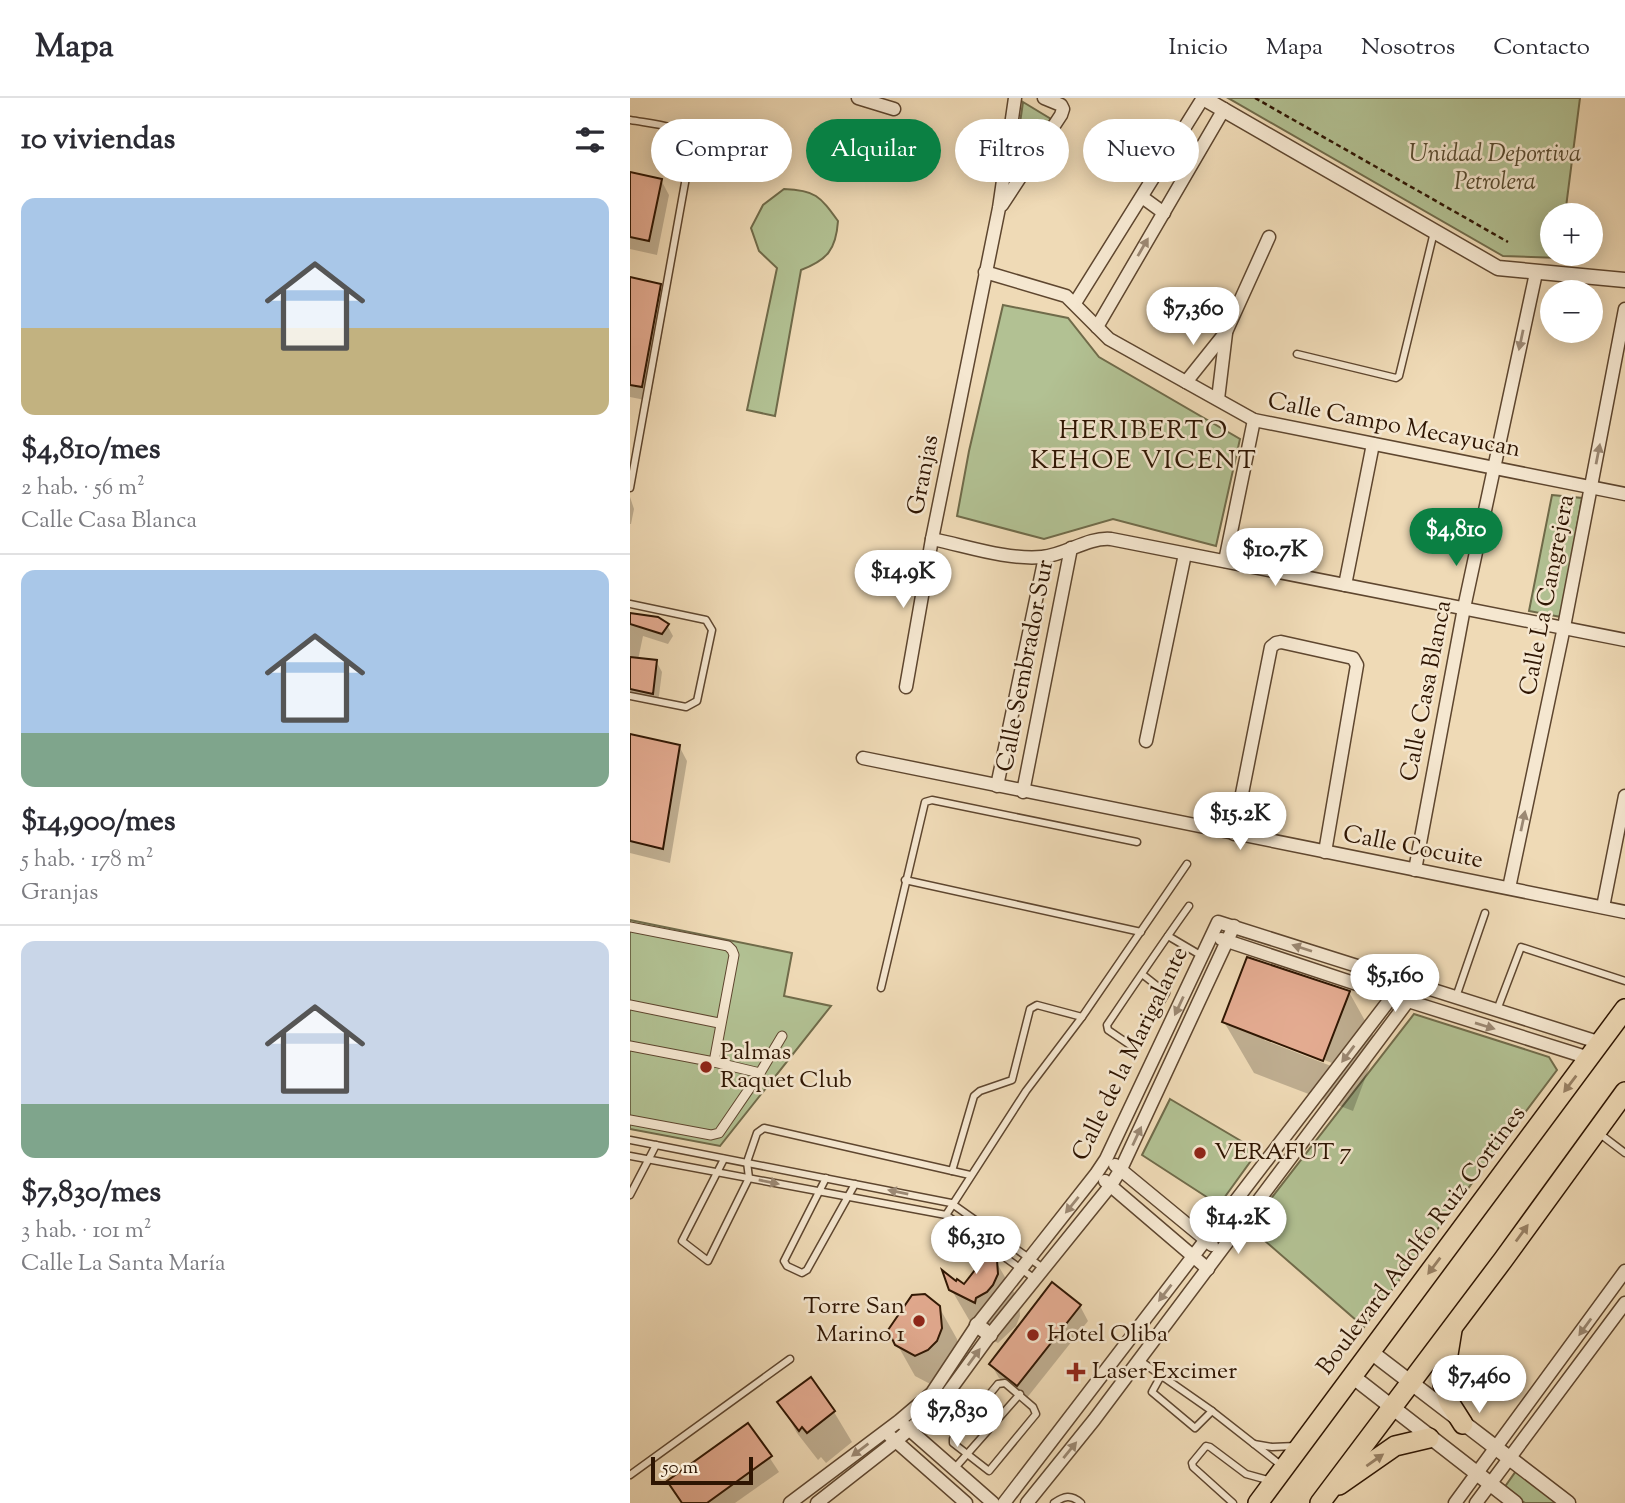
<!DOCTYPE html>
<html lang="es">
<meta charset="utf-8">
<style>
:root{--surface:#fff;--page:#f2f2f3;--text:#2b2b33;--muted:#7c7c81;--line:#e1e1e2;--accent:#0b8043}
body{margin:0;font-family:"Sorts Mill Goudy",serif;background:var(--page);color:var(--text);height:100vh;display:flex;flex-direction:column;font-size:26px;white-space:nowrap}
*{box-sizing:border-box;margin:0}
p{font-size:23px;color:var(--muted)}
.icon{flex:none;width:38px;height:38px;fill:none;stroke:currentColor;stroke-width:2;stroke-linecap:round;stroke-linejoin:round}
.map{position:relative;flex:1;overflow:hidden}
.sheet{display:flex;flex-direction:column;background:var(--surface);width:630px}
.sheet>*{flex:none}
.top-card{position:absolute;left:21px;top:21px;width:665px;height:63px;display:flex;gap:14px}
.buttons{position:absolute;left:910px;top:105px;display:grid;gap:14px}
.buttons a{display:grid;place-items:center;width:63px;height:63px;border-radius:50%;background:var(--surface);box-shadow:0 4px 18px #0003;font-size:35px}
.scale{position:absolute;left:21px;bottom:18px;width:102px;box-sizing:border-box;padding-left:7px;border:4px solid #2e1502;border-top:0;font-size:19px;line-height:24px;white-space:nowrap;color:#2e1502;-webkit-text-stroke:5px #f5e7d0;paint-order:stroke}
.price{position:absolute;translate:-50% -60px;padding:0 16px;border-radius:24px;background:#fff;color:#222;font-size:23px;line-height:46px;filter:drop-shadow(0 2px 4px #0008)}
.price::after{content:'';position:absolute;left:50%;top:42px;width:21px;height:16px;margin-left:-10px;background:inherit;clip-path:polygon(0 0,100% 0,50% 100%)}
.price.active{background:var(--accent);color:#fff}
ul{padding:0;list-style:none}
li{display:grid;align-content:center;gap:14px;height:371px;padding:0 21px}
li+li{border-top:2px solid var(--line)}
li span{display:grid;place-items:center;height:217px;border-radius:14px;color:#555}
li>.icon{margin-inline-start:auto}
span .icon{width:126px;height:126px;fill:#fffc;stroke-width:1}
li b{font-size:30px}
h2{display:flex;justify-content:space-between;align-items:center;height:84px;padding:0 21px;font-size:30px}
.tag{padding:0 24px;border-radius:32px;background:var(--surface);box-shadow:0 4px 18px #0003;font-size:24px;line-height:63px}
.tag.active{background:var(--accent);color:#fff}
header{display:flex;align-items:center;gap:42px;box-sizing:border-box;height:98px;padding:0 35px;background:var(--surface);border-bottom:2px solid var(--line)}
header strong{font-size:33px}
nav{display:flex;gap:38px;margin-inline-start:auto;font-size:24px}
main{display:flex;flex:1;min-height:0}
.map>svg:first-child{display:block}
</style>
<header>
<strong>Mapa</strong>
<nav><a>Inicio</a><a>Mapa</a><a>Nosotros</a><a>Contacto</a></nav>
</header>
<main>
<section class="sheet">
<h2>10 viviendas<svg class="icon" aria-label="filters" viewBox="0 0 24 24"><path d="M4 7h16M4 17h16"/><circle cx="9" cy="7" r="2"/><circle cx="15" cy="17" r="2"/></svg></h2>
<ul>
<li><span style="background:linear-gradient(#a9c7e8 60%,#c2b280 0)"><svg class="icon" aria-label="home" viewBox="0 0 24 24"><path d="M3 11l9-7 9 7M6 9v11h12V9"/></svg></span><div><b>$4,810/mes</b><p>2 hab. · 56 m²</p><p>Calle Casa Blanca</p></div></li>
<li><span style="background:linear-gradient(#a9c7e8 75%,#7fa58c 0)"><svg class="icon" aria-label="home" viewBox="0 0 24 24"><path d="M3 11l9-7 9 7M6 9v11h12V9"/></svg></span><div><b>$14,900/mes</b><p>5 hab. · 178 m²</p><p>Granjas</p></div></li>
<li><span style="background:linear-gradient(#c9d6e8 75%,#7fa58c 0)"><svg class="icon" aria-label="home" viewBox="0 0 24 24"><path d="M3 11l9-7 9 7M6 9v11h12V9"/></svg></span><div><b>$7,830/mes</b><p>3 hab. · 101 m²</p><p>Calle La Santa María</p></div></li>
</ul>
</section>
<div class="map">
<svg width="995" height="1405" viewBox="0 0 995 1405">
<rect width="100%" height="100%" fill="#efdab6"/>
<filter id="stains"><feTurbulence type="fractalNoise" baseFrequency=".00286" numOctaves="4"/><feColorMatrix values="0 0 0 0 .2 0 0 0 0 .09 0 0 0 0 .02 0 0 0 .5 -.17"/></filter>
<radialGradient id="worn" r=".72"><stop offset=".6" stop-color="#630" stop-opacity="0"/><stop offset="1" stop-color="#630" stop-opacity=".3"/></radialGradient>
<g fill="#b2c193" stroke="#706b4a" stroke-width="2">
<polygon points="598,0 950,0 935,117 922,117 922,156 930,156 930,160 873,158"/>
<polygon points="393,4 421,21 384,67"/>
<path d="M154,91C185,92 190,98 208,123C206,152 197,162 171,172L145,318L117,312L147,170L129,153L121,130L133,107Z"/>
<polygon points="373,207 438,220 469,259 610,341 586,448 483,421 414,441 327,418 339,353"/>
<polygon points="922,397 952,400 931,519 899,513"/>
<polygon points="0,822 162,855 154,898 201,908 90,1048 0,1031"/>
<polygon points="784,916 919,959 927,972 734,1229 619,1129"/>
<polygon points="540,1001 628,1053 589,1107 512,1057"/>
<polygon points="886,1373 929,1405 895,1405 874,1390"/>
</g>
<g fill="#0003" fill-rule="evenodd">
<polygon points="0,76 31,82 39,97 27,157 0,151"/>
<polygon points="0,181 30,187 38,202 20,303 0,299"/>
<polygon points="0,399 4,411 1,426 0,426"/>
<polygon points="0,517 37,527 43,538 38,546 13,538 8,562 26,563 32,574 28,605 0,600"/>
<polygon points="0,637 49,648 57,663 40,765 0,755"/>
<path d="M719,894L748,946L723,1013L624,975L594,924ZM634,938L702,965L701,968L634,942Z"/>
<polygon points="331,1145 365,1162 389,1203 390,1218 386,1228 368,1245 345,1232 321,1191 335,1188 347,1172"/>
<polygon points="450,1208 458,1223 396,1301 369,1280 361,1266"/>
<polygon points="309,1209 327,1241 329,1262 324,1274 315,1283 304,1288 285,1278 267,1246"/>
<polygon points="150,1304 204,1314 222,1344 196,1365 191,1359 188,1362 167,1335"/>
<polygon points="118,1327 149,1374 105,1405 52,1405"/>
</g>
<g fill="#e5ac92" stroke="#2e1502" stroke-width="2">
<polygon points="0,74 32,81 19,143 0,139"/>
<polygon points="0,179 31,186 12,289 0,287"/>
<polygon points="0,515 28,519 39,526 32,536 0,526"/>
<polygon points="0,559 27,562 23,596 0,591"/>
<polygon points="0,636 50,647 33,751 0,743"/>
<polygon points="617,859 720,893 693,963 592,924"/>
<polygon points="328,1144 343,1144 367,1162 368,1176 363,1187 357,1194 346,1200 345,1205 319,1192 312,1172 326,1183 327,1181 334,1186 352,1163 346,1158 348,1155"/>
<polygon points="422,1184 451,1207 387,1288 359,1266"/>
<polygon points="295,1196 310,1208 312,1230 307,1243 298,1252 285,1258 265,1247 258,1232 282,1197"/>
<polygon points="181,1279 205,1313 177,1335 172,1329 169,1333 147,1304"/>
<polygon points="118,1325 142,1358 77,1405 52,1405 37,1383"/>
</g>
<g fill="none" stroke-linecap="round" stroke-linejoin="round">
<g stroke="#5e462f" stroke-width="9">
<g id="service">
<path d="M0,22C21,26 52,26 62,46L0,390"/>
<polyline points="667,256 766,280 769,278 804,134"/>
<polyline points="0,506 76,522 82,532 67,603 56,609 0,598"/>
<polyline points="275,782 511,834"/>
<polyline points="538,838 572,858"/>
<path d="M512,876L536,895L506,948L503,949L478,932L477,927C504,887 531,847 559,808"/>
<polyline points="251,890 295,704 302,702 507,744"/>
<polyline points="826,899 855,815"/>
<polyline points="867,912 891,849 995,883"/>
<polyline points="970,1036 995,1055"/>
<polyline points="0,1042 321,1105 413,1170"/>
<polyline points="0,1058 316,1117 405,1181"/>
<polyline points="94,1061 52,1143 78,1163 119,1080 117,1064 127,1035 134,1030 340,1077"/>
<polyline points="322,1073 344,998 350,993 382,982 400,911 407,907 452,919"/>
<polyline points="196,1080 154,1163 157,1168 172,1175 177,1172 225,1086"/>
<polyline points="0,1097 26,1047"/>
<polyline points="316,1117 396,993 452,919 557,766"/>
<polyline points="509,1262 582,1313 652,1368"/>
<polyline points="532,1276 522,1294 565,1330 582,1313"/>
<polygon points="375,1285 403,1309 406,1316 359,1373 323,1345 323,1341 368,1286"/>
<polyline points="624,1346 642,1349 666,1348"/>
<polyline points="324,1371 390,1296"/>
<polyline points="0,1377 160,1261"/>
<path d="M424,1405C434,1398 441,1396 451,1405"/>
<polyline points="603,1405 563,1369 562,1365 576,1348 580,1349 616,1376 641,1383"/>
</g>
</g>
<g stroke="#5e462f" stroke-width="11">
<g id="pedestrian">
<polyline points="0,829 98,848 102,852 104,857 84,964 130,975 89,1035 81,1037 0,1022"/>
<polyline points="0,907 89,925"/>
<polyline points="0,948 84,964"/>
<polyline points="130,975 152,938"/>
</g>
</g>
<g stroke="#5e462f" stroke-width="15">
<g id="minor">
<polyline points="228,0 264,11"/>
<polyline points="512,99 534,115"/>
<polyline points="372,107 431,17 433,11 431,7 414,0"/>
<polyline points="355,174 436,198 479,241 624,322 995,396"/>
<polyline points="445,205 573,0"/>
<polyline points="467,229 594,11"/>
<polyline points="556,284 596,234 639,139"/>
<polyline points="588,301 596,235"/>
<path d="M302,441C337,448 376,462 412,459C436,457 457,439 481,441L995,542"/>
<polyline points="595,463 624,322"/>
<polyline points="715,487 743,346"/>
<polyline points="276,589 302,441 369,110 385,0"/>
<polyline points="516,643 555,456"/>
<polyline points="233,660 995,814"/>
<polyline points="367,688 415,459"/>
<polyline points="393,694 441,450"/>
<polyline points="604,736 641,549 646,545 651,544 723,560 727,567 695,754"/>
<polyline points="785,772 834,510 906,175"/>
<polyline points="879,790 934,529 995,211"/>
<polyline points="973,809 995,698"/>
<polyline points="591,841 778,903 959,960"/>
<polyline points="485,1067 582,1147"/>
<polyline points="475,1083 578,1171"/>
<polyline points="274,1327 363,1405"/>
<polyline points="260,1338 336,1405"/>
<polyline points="160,1405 269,1323 302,1295 347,1227 466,1076 476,1061 588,824 971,945"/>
<polyline points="187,1405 266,1343 312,1303 360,1237 481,1087 491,1071 604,828"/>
<polyline points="374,1405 774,883"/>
<polyline points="397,1405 464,1322 790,887"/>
<polyline points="825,1405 995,1173"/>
<polyline points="846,1405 995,1205"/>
</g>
</g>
<g stroke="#5e462f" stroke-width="17">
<g id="tertiary">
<polyline points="573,0 868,170 995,182"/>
<polyline points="347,1227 360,1237"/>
<polyline points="741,1254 938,1405"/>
<polyline points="722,1278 885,1405"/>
</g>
</g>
<g stroke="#2e1502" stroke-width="22">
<g id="primary">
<polyline points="822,1232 813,1287 819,1304 833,1326"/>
<polyline points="709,1387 765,1348 799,1340"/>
<polyline points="628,1405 995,911"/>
<polyline points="690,1405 873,1162 995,994"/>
</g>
</g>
<polyline stroke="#2e1502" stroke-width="2.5" stroke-dasharray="5 3.5" stroke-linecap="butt" points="625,0 878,144"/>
<use href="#service" stroke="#f5e7d0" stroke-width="6"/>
<use href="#pedestrian" stroke="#f5e7d0" stroke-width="9"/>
<use href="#minor" stroke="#f5e7d0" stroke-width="12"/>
<use href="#tertiary" stroke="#f5e7d0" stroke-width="14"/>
<use href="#primary" stroke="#efdab6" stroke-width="19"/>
</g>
<defs><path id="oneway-solid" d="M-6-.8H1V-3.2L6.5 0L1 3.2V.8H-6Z" transform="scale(1.75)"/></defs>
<g fill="#9b8873">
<use href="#oneway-solid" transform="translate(513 149) rotate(-60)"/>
<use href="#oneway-solid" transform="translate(891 242) rotate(102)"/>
<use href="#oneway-solid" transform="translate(968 356) rotate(-79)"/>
<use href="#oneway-solid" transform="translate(893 723) rotate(-78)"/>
<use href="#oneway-solid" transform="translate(672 850) rotate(-162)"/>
<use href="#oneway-solid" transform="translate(549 908) rotate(115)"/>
<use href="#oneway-solid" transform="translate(855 928) rotate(17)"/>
<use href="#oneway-solid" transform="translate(718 956) rotate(127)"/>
<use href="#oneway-solid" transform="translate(507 1038) rotate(-65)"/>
<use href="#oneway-solid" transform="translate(139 1084) rotate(11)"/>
<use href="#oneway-solid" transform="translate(268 1094) rotate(-168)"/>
<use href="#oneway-solid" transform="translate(442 1107) rotate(129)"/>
<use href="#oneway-solid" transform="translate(535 1195) rotate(128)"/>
<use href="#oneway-solid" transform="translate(955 1229) rotate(126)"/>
<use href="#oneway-solid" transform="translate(344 1259) rotate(-54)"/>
<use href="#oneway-solid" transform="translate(230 1352) rotate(143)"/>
<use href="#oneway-solid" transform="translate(440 1352) rotate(-51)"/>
</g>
<g fill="#988165">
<use href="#oneway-solid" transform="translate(940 986) rotate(127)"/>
<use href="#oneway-solid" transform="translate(892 1135) rotate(-54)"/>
<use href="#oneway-solid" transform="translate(804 1168) rotate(127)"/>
<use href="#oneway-solid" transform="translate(745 1362) rotate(-35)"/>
</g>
<g fill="#8f2418" stroke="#f5e7d0" stroke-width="2.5">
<circle cx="76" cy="969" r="7"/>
<circle cx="570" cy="1055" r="7"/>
<circle cx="289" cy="1223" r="7"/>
<circle cx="403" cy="1237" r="7"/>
<path d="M442.5 1263.5h7v7h7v7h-7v7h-7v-7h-7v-7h7z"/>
</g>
<g text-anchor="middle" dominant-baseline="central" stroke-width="5" stroke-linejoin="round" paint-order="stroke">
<g font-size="24" font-style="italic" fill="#56492e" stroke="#f5e7d0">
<text x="865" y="57">Unidad Deportiva<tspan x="865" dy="28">Petrolera</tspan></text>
</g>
<g font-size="24" fill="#2e1502" stroke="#f5e7d0">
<text transform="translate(764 328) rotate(11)">Calle Campo Mecayucan</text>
<text transform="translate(294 377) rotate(-79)">Granjas</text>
<text transform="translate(918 497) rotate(-79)">Calle La Cangrejera</text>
<text transform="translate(396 568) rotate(-79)">Calle Sembrador Sur</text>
<text transform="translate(797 593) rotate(-79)">Calle Casa Blanca</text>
<text transform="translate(783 750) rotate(11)">Calle Cocuite</text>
<text transform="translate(501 956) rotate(-64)">Calle de la Marigalante</text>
<text transform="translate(792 1143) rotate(-53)">Boulevard Adolfo Ruiz Cortines</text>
</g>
<g font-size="24" fill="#2e1502" stroke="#f5e7d0" text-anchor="start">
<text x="90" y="955">Palmas<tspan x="90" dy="28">Raquet Club</tspan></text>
<text x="584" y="1055">VERAFUT 7</text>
<text x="275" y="1209" text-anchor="end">Torre San<tspan x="275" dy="28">Marino 1</tspan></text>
<text x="417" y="1237">Hotel Oliba</text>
<text x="462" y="1274">Laser Excimer</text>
</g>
<g font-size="26" letter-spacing="2" fill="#2e1502" stroke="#f5e7d0">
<text x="514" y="333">HERIBERTO<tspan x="514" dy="30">KEHOE VICENT</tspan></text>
</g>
</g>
<rect width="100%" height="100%" filter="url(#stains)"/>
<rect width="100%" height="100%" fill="url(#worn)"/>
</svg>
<div class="buttons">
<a>+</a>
<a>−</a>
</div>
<div class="scale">50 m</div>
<b class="price" style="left:563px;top:249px">$7,360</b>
<b class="price active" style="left:826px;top:470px">$4,810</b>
<b class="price" style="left:645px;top:490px">$10.7K</b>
<b class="price" style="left:273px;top:512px">$14.9K</b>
<b class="price" style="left:610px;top:754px">$15.2K</b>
<b class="price" style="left:765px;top:916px">$5,160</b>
<b class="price" style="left:608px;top:1158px">$14.2K</b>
<b class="price" style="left:346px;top:1178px">$6,310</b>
<b class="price" style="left:849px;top:1317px">$7,460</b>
<b class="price" style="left:327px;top:1351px">$7,830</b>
<div class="top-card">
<a class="tag">Comprar</a>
<a class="tag active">Alquilar</a>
<a class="tag">Filtros</a>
<a class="tag">Nuevo</a>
</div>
</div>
</main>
